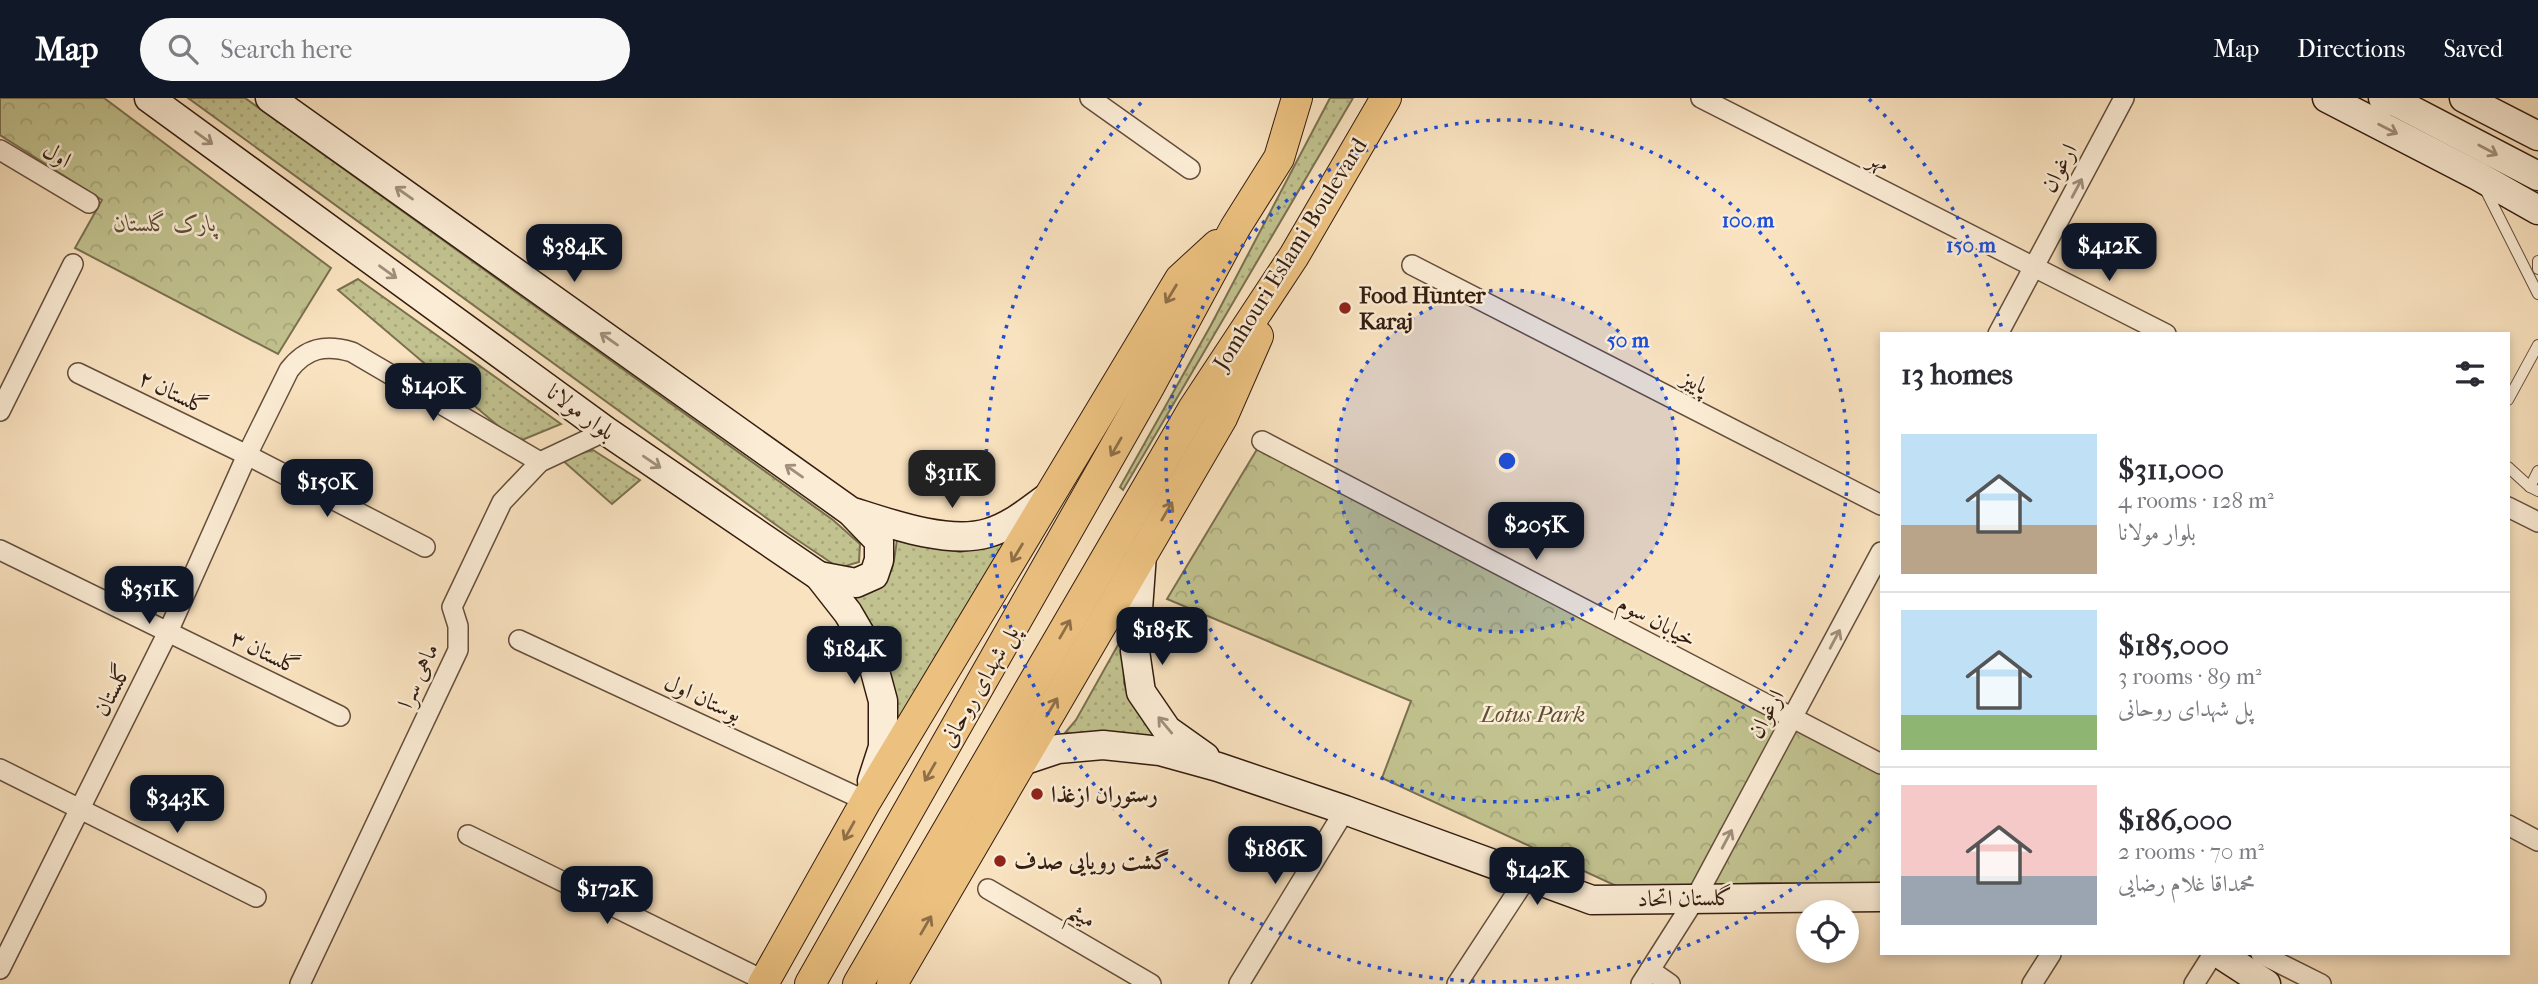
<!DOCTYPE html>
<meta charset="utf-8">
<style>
:root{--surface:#fff;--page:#f7f7f7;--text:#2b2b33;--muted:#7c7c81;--line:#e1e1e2;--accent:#111827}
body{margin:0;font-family:"IM FELL French Canon",Amiri,serif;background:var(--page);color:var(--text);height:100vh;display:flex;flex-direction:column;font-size:26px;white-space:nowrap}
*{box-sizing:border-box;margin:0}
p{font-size:23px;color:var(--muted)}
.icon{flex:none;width:38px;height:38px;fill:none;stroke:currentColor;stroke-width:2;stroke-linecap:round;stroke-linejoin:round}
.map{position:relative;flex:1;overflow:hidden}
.side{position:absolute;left:1880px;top:234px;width:630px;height:623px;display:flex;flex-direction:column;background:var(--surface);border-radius:0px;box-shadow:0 4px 10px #0003}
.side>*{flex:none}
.tools{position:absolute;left:1796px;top:802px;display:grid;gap:14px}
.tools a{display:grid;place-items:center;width:63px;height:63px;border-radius:50%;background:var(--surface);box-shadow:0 4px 10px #0003;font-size:35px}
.price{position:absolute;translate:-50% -60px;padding:0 16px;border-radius:14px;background:var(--accent);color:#fff;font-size:23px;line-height:46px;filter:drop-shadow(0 2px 4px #0008)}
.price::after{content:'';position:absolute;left:50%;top:42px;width:21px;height:16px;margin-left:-10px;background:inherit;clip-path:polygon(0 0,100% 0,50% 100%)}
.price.active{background:#222;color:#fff}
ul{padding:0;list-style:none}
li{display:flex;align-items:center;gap:21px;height:175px;padding:0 21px}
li+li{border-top:2px solid var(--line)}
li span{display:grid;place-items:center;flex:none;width:196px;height:140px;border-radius:0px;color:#555}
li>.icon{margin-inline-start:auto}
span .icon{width:84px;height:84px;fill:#fffc;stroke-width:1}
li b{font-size:30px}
h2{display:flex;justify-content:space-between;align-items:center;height:84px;padding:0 21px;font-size:30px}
header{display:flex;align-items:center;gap:42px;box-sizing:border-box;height:98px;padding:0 35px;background:var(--accent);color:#fff}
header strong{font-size:33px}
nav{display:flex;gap:38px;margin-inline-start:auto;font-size:24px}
.search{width:490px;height:63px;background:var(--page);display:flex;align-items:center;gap:18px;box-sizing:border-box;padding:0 24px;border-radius:38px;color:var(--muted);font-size:26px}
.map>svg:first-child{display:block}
</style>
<header>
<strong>Map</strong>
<div class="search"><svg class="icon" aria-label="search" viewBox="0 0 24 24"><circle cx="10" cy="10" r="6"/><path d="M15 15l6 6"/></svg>Search here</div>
<nav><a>Map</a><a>Directions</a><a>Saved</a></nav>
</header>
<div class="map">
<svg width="2538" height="886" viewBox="0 0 2538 886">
<defs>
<pattern id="grass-dots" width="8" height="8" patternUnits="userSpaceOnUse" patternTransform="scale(1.75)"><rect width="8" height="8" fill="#c1c28f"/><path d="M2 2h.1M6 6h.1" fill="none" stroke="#a6a67a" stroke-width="1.8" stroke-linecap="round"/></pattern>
<pattern id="park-crowns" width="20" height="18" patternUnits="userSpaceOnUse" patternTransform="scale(1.75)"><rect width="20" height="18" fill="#c1c28f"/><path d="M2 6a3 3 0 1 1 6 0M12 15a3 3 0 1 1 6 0" fill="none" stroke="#a6a67a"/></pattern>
</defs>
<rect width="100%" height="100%" fill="#f9e2bf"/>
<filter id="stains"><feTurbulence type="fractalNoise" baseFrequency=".00286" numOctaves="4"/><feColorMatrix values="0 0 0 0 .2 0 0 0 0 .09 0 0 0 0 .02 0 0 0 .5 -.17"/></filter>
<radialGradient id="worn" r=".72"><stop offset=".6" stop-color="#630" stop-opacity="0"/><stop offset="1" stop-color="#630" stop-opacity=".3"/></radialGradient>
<g fill="url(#grass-dots)" stroke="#7a7050" stroke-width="2">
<polygon points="188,0 245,0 833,422 860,446 859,464 839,470 790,437"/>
<polygon points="1330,0 1353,0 1123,392 1120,389 1211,227"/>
<polygon points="358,181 561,326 517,344 338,192"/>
<polygon points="593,352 640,382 612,406 561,361"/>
<path d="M897,441L960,454L1014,443L900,633L886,551L854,498C891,483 892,482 897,441Z"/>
<polygon points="1123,538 1127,540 1124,585 1134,609 1159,639 1155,642 1065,635 1076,622"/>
</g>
<g fill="url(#park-crowns)" stroke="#7a7050" stroke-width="2">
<polygon points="0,0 104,0 331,170 278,256 75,150 102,102 0,37"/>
<polygon points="1262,343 1881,655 1881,787 1762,785 1625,792 1382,680 1411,603 1167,501"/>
</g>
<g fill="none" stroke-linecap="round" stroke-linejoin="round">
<g stroke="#654e3c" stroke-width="12">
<g id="lane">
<polyline points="2485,91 2538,196"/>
<polyline points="2538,163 2538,171"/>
<polyline points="2508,302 2538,247"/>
<polyline points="2508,369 2530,389 2538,393"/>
<polyline points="2530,389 2538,373"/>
</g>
</g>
<g stroke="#654e3c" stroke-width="22">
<g id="street">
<polyline points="1090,0 1190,71"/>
<polyline points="1701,0 2166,236"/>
<polyline points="0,52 89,105"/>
<polyline points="1412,167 1881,407"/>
<polyline points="1998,236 2124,0"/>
<polyline points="78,275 247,357 425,449"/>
<polyline points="0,313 73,166"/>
<polyline points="1262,343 1881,666"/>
<polyline points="2508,409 2538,424"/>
<polyline points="0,452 340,618"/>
<polyline points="519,542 866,703"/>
<polyline points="0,671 256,799"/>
<polyline points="2508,727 2538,743"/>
<polyline points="468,737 765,883"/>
<polyline points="988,791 1151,886"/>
<polyline points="2261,856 2321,886"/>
<path d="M0,871L168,534L247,357L289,272C306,250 325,246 352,254L540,364"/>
<polyline points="1650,872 1670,886"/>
<polyline points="300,886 458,552 458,528 452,509 502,404 540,364 606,333"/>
<polyline points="1239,886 1345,712"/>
<polyline points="1457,886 1527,779"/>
<polyline points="1641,886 1695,801 1881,454"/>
<polyline points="2032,886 2051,856"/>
<polyline points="2194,886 2213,856"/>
</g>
</g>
<g stroke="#341d10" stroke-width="31">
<g id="secondary">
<polyline points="149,0 606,333 819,478 848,515 869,551 883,603 883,649 872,683"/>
<path d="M270,0L850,413C888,425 948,447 988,435C1011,428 1029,413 1048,399"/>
<polyline points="2327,0 2478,78 2538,112"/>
<polyline points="2383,0 2398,5 2538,78"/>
<polyline points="2464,0 2538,38"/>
<polyline points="1142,456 1135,553 1141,594 1167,632 1205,659"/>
<polyline points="819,478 856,485 874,477 879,462 879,443 853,416"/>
<polyline points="1019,664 1058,651 1103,647 1160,653 1218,669 1345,712 1592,802 1881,799"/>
<polyline points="2220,856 2266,886"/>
</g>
</g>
<g stroke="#341d10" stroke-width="32">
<g id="primary">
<polyline points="763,886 866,703 1180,181 1217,147"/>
<polyline points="810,886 1149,289 1235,130 1279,60 1297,0"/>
<polyline points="858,886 1193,311 1294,158 1386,0"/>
<polyline points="892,886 1222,320 1258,238"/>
</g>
</g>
<use href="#lane" stroke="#fbecd5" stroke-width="10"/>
<use href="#street" stroke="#fbecd5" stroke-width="19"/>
<use href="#secondary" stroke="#fbecd5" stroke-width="28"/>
<use href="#primary" stroke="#ecc180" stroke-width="30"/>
</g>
<defs><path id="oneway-shaft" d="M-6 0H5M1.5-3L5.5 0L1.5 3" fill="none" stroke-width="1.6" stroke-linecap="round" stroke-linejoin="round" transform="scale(1.75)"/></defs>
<g stroke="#a18f7c">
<use href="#oneway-shaft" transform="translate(2388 31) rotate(27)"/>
<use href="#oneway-shaft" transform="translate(204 40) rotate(36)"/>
<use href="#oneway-shaft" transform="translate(2488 52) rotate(28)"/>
<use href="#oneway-shaft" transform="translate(2077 90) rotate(-62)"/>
<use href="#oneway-shaft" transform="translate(404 95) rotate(-145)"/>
<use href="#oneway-shaft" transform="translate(388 174) rotate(36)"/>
<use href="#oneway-shaft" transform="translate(609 241) rotate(-145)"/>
<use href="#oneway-shaft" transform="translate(652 364) rotate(34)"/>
<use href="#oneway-shaft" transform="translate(794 373) rotate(-145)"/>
<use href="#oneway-shaft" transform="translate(1835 541) rotate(-62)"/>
<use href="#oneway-shaft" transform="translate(1165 627) rotate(-130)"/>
<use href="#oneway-shaft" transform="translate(1727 741) rotate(-62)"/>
</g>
<g stroke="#906f48">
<use href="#oneway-shaft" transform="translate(1171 196) rotate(121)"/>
<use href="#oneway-shaft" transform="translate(1116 349) rotate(120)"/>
<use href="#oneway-shaft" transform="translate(1167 413) rotate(-60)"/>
<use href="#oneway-shaft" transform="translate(1017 455) rotate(121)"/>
<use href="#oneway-shaft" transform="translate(1065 531) rotate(-60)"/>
<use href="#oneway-shaft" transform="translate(1052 609) rotate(-59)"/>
<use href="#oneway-shaft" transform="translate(930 674) rotate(120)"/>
<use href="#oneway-shaft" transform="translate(849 733) rotate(119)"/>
<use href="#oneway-shaft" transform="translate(926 827) rotate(-60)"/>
</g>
<circle cx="1507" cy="363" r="171" fill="#1d4ed8" fill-opacity=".12"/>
<g fill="none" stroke="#1d4ed8" stroke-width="3.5" stroke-dasharray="3.5 7">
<circle cx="1507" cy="363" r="171"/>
<circle cx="1507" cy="363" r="341"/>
<path d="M1878 715A512 512 0 1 1 1145 1M1869 1A512 512 0 0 1 2003 235"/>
</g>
<g fill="#8f2418" stroke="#fbecd5" stroke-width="2.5">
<circle cx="1345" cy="210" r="7"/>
<circle cx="1037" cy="696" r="7"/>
<circle cx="1000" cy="763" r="7"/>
</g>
<g text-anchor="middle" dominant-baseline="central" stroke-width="5" stroke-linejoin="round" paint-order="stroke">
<g font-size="23" fill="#341d10" stroke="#fbecd5">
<text transform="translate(57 57) rotate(31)">اول</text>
<text transform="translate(1879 63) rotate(27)">مهر</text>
<text transform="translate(2059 70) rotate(-62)">ارغوان</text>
<text transform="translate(1290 156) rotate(-58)">Jomhouri Eslami Boulevard</text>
<text transform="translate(1695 284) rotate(27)">پاییز</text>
<text transform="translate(173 294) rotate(26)">گلستان ۲</text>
<text transform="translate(581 314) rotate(36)">بلوار مولانا</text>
<text transform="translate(1657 523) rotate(28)">خیابان سوم</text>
<text transform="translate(265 554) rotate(26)">گلستان ۳</text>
<text transform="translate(418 578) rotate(-66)">ماهی سرا</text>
<text transform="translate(979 588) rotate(-60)">پل شهدای روحانی</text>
<text transform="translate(112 592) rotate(-63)">گلستان</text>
<text transform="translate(703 600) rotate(25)">بوستان اول</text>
<text transform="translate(1766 616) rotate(-62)">ارغوان</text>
<text transform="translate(1685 800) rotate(-1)">گلستان اتحاد</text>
<text transform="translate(1082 817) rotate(30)">میثم</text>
</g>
<g font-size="23" font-style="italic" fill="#5e4f36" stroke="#fbecd5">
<text x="165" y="125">پارک گلستان</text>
<text x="1533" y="616">Lotus Park</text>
</g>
<g font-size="23" font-weight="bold" fill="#341d10" stroke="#fbecd5" text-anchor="start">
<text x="1359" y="197">Food Hunter<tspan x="1359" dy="26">Karaj</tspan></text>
<text x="1051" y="696">رستوران ازغذا</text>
<text x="1014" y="763">گشت رویایی صدف</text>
</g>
</g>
<circle cx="1507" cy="363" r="10" fill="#1d4ed8" stroke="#fbecd5" stroke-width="3.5"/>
<g font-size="21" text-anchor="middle" font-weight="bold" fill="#1d4ed8" stroke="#fbecd5" stroke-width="5" stroke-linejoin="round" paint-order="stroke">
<text x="1748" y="129">100 m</text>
<text x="1971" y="154">150 m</text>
<text x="1628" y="249">50 m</text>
</g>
<rect width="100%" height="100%" filter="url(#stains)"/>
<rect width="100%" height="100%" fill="url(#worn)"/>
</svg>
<div class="tools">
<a><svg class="icon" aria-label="locate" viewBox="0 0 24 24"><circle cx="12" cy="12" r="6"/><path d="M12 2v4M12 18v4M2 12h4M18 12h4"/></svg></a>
</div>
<b class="price" style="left:2109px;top:185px">$412K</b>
<b class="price" style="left:574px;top:186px">$384K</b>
<b class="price" style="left:433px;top:325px">$140K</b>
<b class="price active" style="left:952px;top:412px">$311K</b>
<b class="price" style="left:327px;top:421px">$150K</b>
<b class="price" style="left:1536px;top:464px">$205K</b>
<b class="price" style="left:149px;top:528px">$351K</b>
<b class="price" style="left:1162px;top:569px">$185K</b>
<b class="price" style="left:854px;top:588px">$184K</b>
<b class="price" style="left:177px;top:737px">$343K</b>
<b class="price" style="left:1275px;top:788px">$186K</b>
<b class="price" style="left:1537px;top:809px">$142K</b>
<b class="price" style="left:607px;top:828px">$172K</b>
<section class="side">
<h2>13 homes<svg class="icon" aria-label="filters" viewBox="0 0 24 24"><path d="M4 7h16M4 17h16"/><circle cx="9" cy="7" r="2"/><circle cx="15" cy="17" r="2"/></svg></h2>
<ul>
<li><span style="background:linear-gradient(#bfe0f5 65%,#b9a48a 0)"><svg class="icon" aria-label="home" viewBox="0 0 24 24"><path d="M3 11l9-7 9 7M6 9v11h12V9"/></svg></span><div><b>$311,000</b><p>4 rooms · 128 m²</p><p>بلوار مولانا</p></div></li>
<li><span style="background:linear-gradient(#bfe0f5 75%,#8fb573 0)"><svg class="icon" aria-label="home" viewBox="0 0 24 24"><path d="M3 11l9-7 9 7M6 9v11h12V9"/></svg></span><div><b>$185,000</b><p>3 rooms · 89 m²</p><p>پل شهدای روحانی</p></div></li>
<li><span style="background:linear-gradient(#f6c9c9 65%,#9aa5b1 0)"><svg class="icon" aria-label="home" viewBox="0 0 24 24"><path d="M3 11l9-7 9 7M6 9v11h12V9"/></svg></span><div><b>$186,000</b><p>2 rooms · 70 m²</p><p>محمداقا غلام رضایی</p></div></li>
</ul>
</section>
</div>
